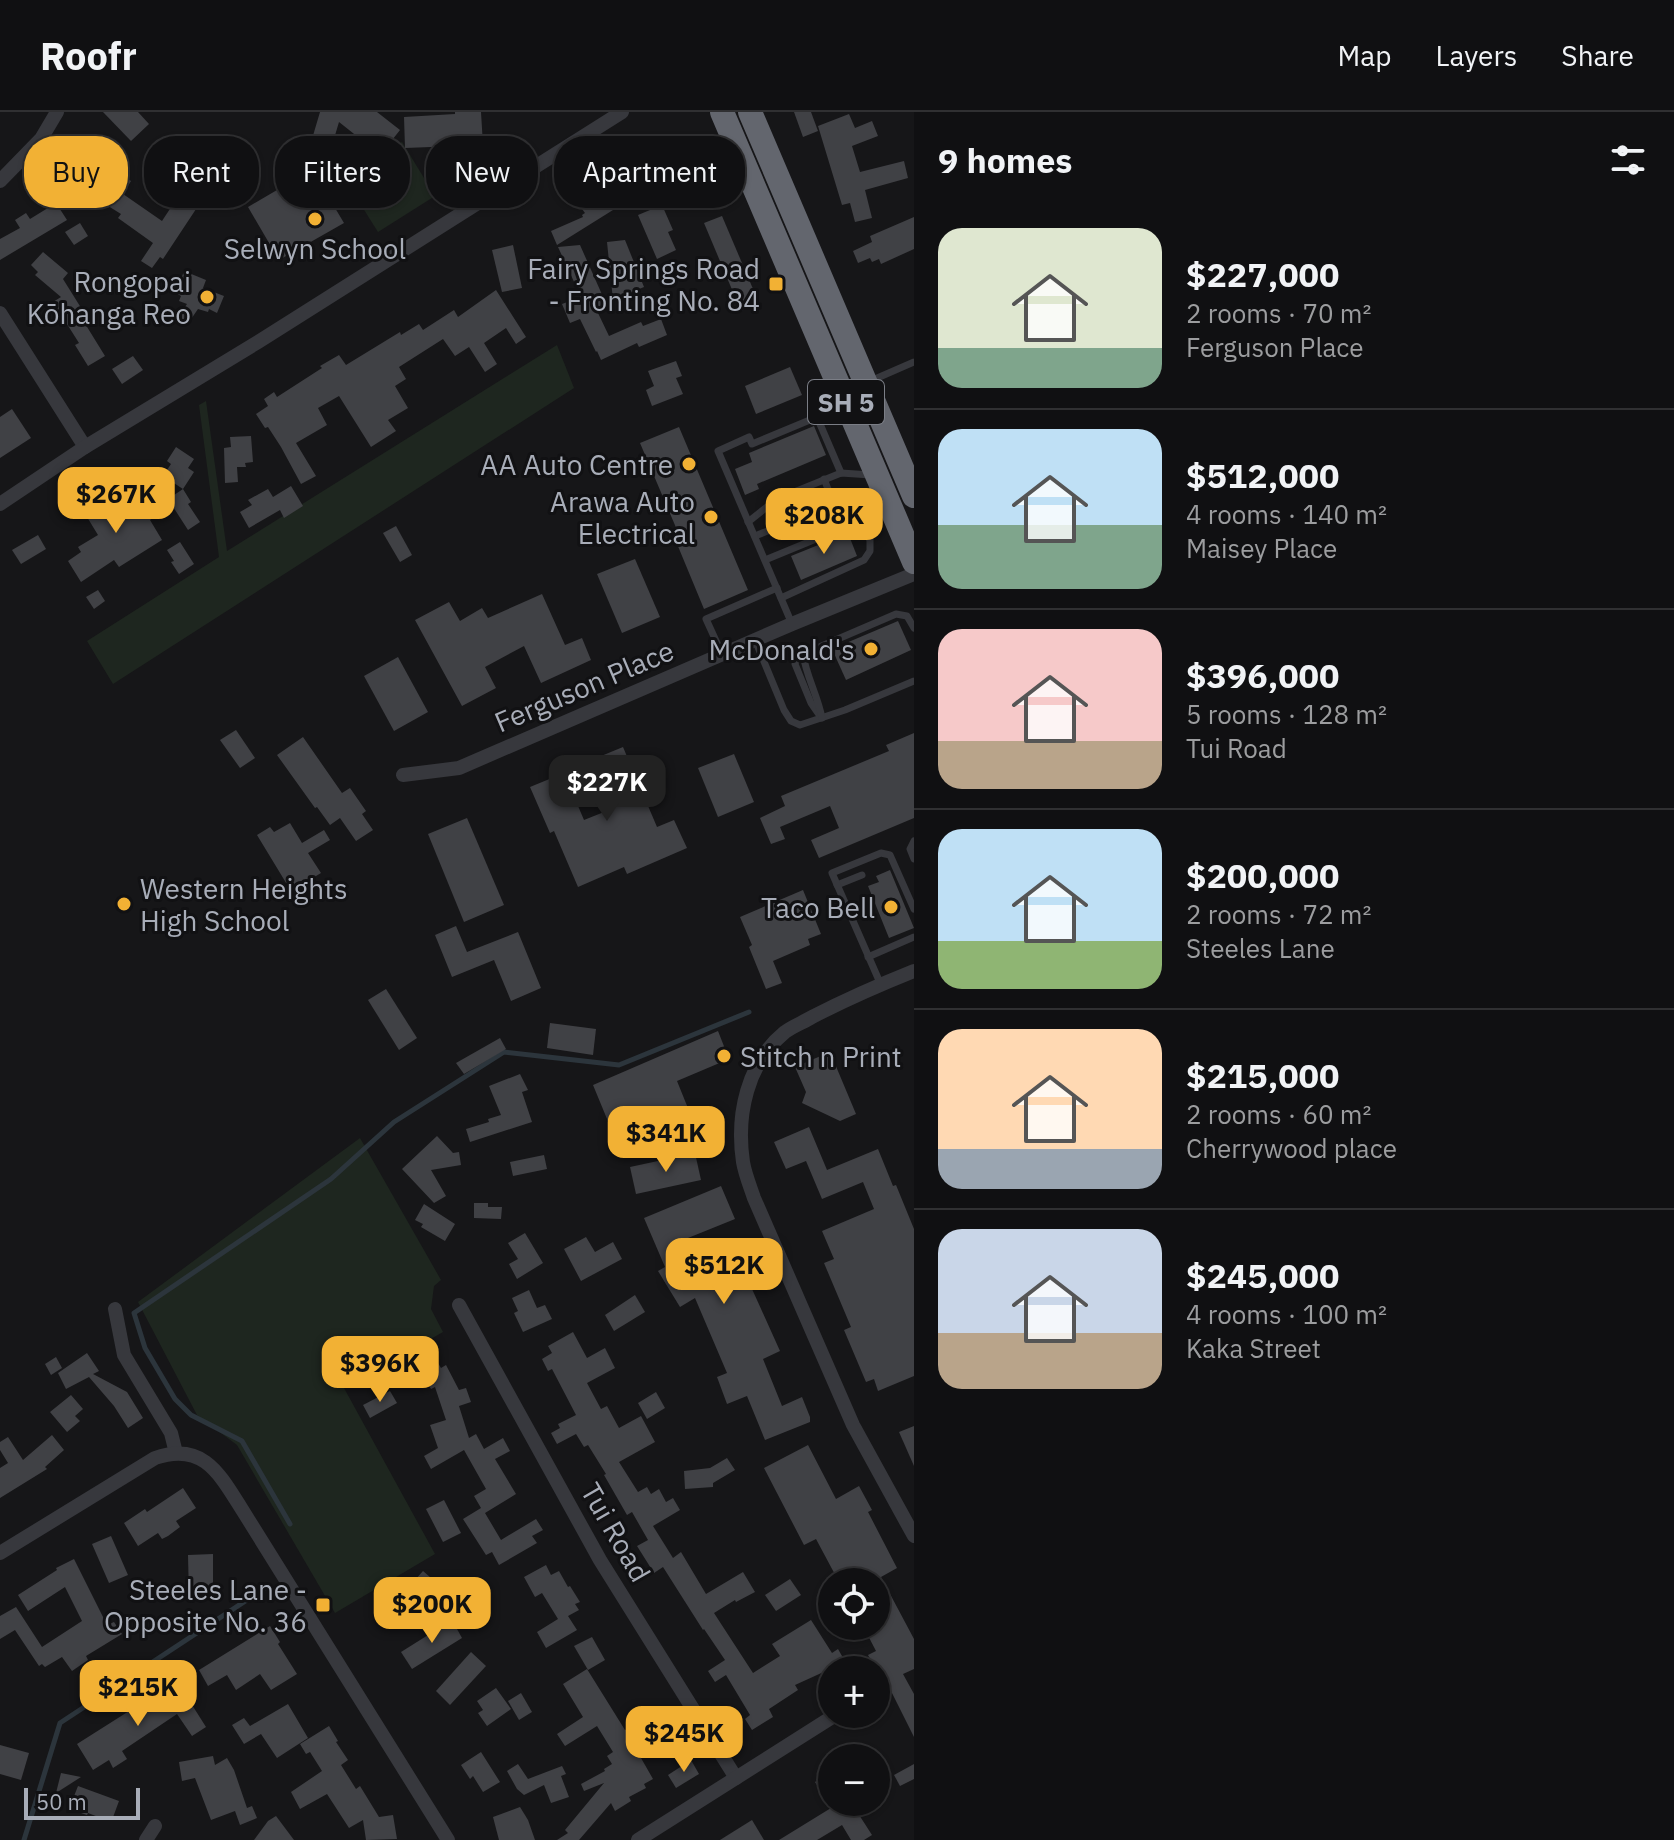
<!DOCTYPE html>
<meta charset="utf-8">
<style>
:root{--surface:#101012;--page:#19191b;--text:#f1f3f6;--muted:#9c9d9f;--line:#303032;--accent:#f2b134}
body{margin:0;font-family:"IBM Plex Sans",sans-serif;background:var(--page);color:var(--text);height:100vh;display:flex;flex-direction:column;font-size:30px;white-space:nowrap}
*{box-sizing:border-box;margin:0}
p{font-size:26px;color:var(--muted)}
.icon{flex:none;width:44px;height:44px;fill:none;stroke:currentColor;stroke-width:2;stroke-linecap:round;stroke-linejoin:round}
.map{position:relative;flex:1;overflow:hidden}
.panel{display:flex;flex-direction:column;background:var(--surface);width:760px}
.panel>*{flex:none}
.banner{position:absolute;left:24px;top:24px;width:760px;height:72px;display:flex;gap:16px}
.controls{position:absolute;left:818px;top:1456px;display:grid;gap:16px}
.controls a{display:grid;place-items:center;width:72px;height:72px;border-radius:50%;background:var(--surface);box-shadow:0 2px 6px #0004,0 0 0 2px var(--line);font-size:40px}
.scale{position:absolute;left:24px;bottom:20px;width:116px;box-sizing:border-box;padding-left:8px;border:4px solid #a8adb8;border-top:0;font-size:22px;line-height:28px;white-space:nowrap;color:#a8adb8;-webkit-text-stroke:6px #111113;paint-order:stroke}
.price{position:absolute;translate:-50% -68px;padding:0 18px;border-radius:16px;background:var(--accent);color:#111;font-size:26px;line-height:52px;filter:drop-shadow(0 2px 4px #0008)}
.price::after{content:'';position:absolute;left:50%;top:48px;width:24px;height:18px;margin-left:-12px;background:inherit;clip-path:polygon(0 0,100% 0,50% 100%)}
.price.selected{background:#222;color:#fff}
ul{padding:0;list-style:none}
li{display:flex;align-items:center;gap:24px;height:200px;padding:0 24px}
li+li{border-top:2px solid var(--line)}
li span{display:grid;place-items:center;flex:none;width:224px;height:160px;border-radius:24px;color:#555}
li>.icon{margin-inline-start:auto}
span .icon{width:96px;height:96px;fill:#fffc;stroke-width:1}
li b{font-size:34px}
h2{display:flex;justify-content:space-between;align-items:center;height:96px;padding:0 24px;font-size:34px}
.tag{padding:0 28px;border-radius:32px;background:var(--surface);box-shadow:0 2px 6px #0004,0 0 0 2px var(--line);font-size:28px;line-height:72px}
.tag.selected{background:var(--accent);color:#111}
header{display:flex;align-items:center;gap:48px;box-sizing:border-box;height:112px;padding:0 40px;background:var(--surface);border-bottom:2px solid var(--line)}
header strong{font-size:38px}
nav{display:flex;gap:44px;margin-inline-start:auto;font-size:28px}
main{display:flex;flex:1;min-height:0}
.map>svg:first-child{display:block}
</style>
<header>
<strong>Roofr</strong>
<nav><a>Map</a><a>Layers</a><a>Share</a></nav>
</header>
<main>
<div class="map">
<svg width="914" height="1728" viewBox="0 0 914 1728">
<rect width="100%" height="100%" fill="#161618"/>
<g fill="#1e261f">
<polygon points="402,30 435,84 378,120 344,66"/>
<polygon points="557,233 574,276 113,572 87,529 219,445 199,293 206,289 227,439"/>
<polygon points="360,1026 441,1168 434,1174 431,1197 443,1220 344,1276 435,1442 335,1501 237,1333 197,1303 138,1190"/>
</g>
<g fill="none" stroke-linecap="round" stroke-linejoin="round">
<g stroke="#2c353c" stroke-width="5">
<polyline points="290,1412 242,1329 191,1303 175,1287 145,1236 134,1201 331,1067 394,1010 504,940 619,953 749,900"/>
<polyline points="24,1728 60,1611 265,1476"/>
</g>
</g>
<g fill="#404145" fill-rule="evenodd">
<polygon points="103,0 138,0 149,12 131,29"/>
<path d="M320,0H377L400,18L381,42L342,66L304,54ZM339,10L368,33L324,60Z"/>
<polygon points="455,0 481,0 483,33 405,36 404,5 455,2"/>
<polygon points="794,0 811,0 818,19 803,25"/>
<polygon points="849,2 855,16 872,9 878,24 852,34 860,60 904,49 908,66 865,78 872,106 855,110 850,91 842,93 818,14"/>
<polygon points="83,39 131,69 123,82 162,109 183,77 188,80 190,77 204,85 163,147 160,145 152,156 141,149 153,131 118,106 121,102 65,67"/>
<polygon points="319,69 344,111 279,148 248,95 289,71 296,83"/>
<polygon points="605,82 613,98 557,133 551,119 583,105 582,103 585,101 582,97"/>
<polygon points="56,91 67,108 0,148 0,127 20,116 15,108 26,101 30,107"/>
<polygon points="662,93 673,118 668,120 676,138 657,147 638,103"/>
<polygon points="722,104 759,191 741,199 704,111"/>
<polygon points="914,105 914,137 881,152 879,147 872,150 870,146 858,151 853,139 872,130 870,124"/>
<polygon points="80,111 88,124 74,133 65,120"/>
<polygon points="625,128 644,175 613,188 607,130"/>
<polygon points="513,133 522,176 502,180 492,138"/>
<polygon points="580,133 608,196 598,201 609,224 641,210 643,214 661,207 667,223 639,235 637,231 601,248 597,239 596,240 580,207 570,211 562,192 581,185 558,135"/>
<polygon points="43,140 68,161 63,167 88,207 84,210 105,244 88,254 75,233 79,231 53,190 61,185 35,163 38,160 31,153"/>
<polygon points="184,159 206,168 203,176 224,184 217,201 209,197 208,200 198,197 187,213 177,206 187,192 179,189 181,184 176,181"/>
<polygon points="496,178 526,225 516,232 506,216 484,231 497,252 485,260 469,235 455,244 443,227 399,255 406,267 395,274 408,296 388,308 396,319 371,335 339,284 318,296 327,313 296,331 316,364 301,372 281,335 268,315 265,316 256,302 268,294 264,287 274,280 277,285 322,256 320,254 339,243 346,253 400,220 401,223 419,212 423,218 454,198 458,205"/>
<polygon points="133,244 143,258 122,272 112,257"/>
<polygon points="676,249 682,264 676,266 683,282 652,294 646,278 654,274 648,259"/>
<polygon points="790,255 802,283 756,302 745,274"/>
<polygon points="12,297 31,326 0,346 0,305"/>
<polygon points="814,314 826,343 757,372 759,377 745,383 735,357 752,350 749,341"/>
<polygon points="679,315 748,478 704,497 675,427 680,425 640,331"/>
<polygon points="251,324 253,350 245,351 246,355 237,355 238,370 225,371 224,336 231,335 230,325"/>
<polygon points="176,335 194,347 188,356 194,360 183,377 163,364 171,352 167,349"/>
<polygon points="291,374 303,394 284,406 280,398 249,416 240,400 252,393 248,388 268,377 273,385"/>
<polygon points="137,376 155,404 150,408 162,428 119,455 114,448 81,470 68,449 81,440 78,435 98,423 87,405 91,402 87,397 100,388 105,396"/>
<polygon points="183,377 191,390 188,392 200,410 188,418 168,387"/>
<polygon points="396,414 412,443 400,450 383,421"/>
<polygon points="848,421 857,444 801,468 791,444"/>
<polygon points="38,423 46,437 21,452 12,438"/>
<polygon points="180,430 194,452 179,462 171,450 174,449 167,438"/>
<polygon points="635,447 660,505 622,521 597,462"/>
<polygon points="98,478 105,489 94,497 86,485"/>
<polygon points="542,482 565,533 582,526 591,548 541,571 524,534 485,555 496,576 462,594 415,508 449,490 460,509 482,496 488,506"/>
<polygon points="898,509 911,538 846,568 832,537"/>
<polygon points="398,545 428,600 394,619 364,564"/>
<polygon points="236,618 255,646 240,656 220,628"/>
<polygon points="914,621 914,706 819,746 811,728 839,716 830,694 780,715 785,727 771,732 760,706 785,694 781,684 889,639 886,633"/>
<polygon points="303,625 342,681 350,676 366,699 362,702 373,718 356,729 340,706 330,713 317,695 315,696 277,643"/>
<polygon points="623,635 657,715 674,708 687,736 627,762 624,755 578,775 554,719 550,721 530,675 564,661 584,708 609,698 589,649"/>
<polygon points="734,642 754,690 718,705 698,656"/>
<polygon points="467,706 504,793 464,810 428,722"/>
<polygon points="290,711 302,731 324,718 330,728 308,741 321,761 291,779 257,723 270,715 274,720"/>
<polygon points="890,758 914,816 889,826 868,774 879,770 876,764"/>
<polygon points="803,778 821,822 808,827 810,833 773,849 782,871 766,877 749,835 752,833 740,805"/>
<polygon points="456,814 467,840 518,820 541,876 511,889 494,848 452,865 435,823"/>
<polygon points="386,877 417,926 399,938 368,888"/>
<polygon points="550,911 596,917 593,943 547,936"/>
<polygon points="718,919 729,947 677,969 696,1016 662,1016 655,1001 612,1019 593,973"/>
<polygon points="500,926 506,937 464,962 456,951"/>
<polygon points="830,940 856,1002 840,1009 802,991 806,980 795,955"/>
<polygon points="520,962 528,978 522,980 532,1010 470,1030 466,1017 489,1010 488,1007 501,1003 489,974"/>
<polygon points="809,1015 827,1058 878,1037 893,1074 896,1073 914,1117 914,1264 878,1279 874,1267 866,1270 844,1218 851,1215 824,1151 834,1147 822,1119 874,1097 863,1070 822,1087 806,1049 786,1057 774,1030"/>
<polygon points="437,1024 453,1041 459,1040 461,1053 431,1058 446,1084 434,1091 402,1057"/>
<polygon points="695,1041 701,1068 636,1082 630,1055"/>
<polygon points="544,1043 547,1057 513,1064 510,1050"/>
<polygon points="721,1074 735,1107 688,1126 703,1150 740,1128 754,1151 743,1157 780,1239 763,1247 782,1294 802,1285 810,1305 810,1310 765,1328 747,1284 727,1292 717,1265 727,1261 695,1186 680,1195 658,1159 665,1155 644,1106"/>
<polygon points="474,1091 488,1091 488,1095 502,1095 501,1107 474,1106"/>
<polygon points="424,1092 455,1112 445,1129 421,1115 423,1112 415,1108"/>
<polygon points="525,1121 543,1151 517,1167 509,1152 518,1147 508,1131"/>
<polygon points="586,1125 595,1140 613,1130 622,1147 581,1169 564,1137"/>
<polygon points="529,1178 537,1196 545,1193 552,1207 523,1220 514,1201 518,1199 512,1186"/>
<polygon points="635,1183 645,1200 614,1219 605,1203"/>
<polygon points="573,1220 587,1246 605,1236 615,1256 587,1271 601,1297 607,1294 619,1316 641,1304 655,1330 619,1350 638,1380 647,1375 651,1382 659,1377 666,1390 673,1386 680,1398 653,1414 673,1446 681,1440 706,1482 743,1460 755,1480 736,1490 735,1488 714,1501 753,1561 780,1544 772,1532 811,1508 832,1541 838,1537 850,1558 828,1558 795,1573 798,1578 769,1597 773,1605 752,1618 745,1607 750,1603 726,1563 715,1570 708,1559 725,1548 704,1517 703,1518 663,1455 654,1461 637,1434 648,1428 632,1400 627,1403 604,1363 606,1362 588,1333 584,1335 576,1322 557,1332 551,1321 560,1316 558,1312 576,1303 552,1257 548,1259 542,1247 552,1241 548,1234"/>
<polygon points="87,1241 99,1259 93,1262 127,1280 143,1306 128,1316 114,1294 89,1265 66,1277 58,1261"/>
<polygon points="424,1242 428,1249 435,1246 441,1256 446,1253 459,1278 466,1276 471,1290 459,1294 469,1326 476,1322 484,1337 503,1326 510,1339 495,1347 516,1382 485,1401 501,1428 536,1407 543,1418 532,1424 537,1431 499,1453 492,1440 486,1443 463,1407 481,1396 474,1384 486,1377 464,1338 431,1357 424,1344 438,1336 430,1313 446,1308 435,1275 431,1277 414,1248"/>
<polygon points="56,1245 62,1256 51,1263 45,1252"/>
<polygon points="390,1279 397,1291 370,1306 363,1293"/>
<polygon points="656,1280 665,1296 647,1307 638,1291"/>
<polygon points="71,1283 83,1297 75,1304 80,1309 67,1320 50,1300"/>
<polygon points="914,1314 914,1354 899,1320"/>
<polygon points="52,1323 64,1338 45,1355 47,1357 0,1386 0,1356 8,1351 0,1338 0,1330 8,1325 23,1348"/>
<polygon points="808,1333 836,1387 859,1374 872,1398 868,1400 897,1456 881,1465 914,1527 914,1557 903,1562 914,1582 914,1625 887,1571 884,1572 868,1543 876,1539 863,1514 876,1514 876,1470 839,1470 816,1427 804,1433 764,1356"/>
<polygon points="727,1346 735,1358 713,1371 713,1375 685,1377 684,1359 710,1356"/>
<polygon points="183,1376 196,1396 176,1409 180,1415 168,1424 162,1427 158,1421 138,1434 124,1411 145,1397 147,1400"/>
<polygon points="444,1388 461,1421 443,1430 426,1397"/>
<polygon points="111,1424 128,1463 109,1471 92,1432"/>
<polygon points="213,1442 213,1484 189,1485 188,1443"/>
<polygon points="74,1447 107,1513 114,1510 122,1522 86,1544 88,1548 72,1559 62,1545 45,1555 42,1552 39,1554 15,1518 0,1527 0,1504 16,1495 42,1535 82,1509 65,1475 28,1499 18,1483 57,1458 56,1456"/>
<polygon points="546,1453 551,1463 559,1459 568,1475 570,1474 580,1490 575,1492 579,1498 568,1504 577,1518 546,1536 537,1520 558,1507 542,1481 535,1485 524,1465"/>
<polygon points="423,1459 438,1472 402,1514 383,1498 395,1484 398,1487"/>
<polygon points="790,1467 801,1483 776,1499 765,1483"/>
<polygon points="452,1508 462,1526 412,1557 401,1540"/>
<polygon points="270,1514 280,1530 278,1532 297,1562 271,1578 260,1562 236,1578 227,1563 208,1574 199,1558"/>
<polygon points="592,1525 605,1548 588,1558 574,1534"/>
<polygon points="471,1540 486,1554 450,1593 436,1579"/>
<polygon points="587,1557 625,1618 629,1616 642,1636 637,1639 653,1667 644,1672 646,1676 629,1685 631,1689 615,1699 611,1691 579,1728 557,1728 568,1721 565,1718 604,1671 584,1679 581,1672 605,1659 604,1657 612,1652 607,1644 613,1640 597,1614 565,1634 557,1622 583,1605 563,1572"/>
<polygon points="167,1575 179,1591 187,1585 206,1615 192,1624 177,1602 122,1639 127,1647 113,1656 109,1648 93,1658 77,1632"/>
<polygon points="496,1576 511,1597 487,1614 478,1601 483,1598 477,1589"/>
<polygon points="521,1581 532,1600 519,1608 508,1589"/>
<polygon points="288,1592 308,1626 277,1646 261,1622 244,1632 232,1613 244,1606 250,1614"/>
<polygon points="329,1614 338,1629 336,1630 348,1648 341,1653 356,1677 360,1674 379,1705 393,1703 397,1727 366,1728 363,1708 349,1716 327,1682 300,1697 291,1680 322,1659 310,1640 306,1642 300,1632"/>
<polygon points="0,1633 29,1641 21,1668 0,1662"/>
<polygon points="876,1638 891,1662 876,1671"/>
<polygon points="481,1640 500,1670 483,1680 473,1664 470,1667 461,1653"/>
<polygon points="213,1644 215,1653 227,1646 234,1658 247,1696 252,1694 257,1706 240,1713 235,1699 211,1708 195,1666 182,1669 179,1650"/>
<polygon points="691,1648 699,1662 676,1676 668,1663"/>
<polygon points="518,1652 528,1667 562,1654 566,1662 561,1664 569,1685 551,1691 544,1673 524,1683 517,1677 507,1659"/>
<polygon points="914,1652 914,1667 900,1674 894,1663"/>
<polygon points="832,1659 832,1690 848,1690 852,1696 854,1695 872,1723 864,1728 851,1728 842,1713 817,1728 779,1728 831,1696 815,1670"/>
<polygon points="61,1661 81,1665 56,1681"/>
<polygon points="78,1674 119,1689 112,1708 106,1706 106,1708 88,1701 87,1703 69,1697"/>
<polygon points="520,1695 528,1708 535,1728 499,1728 493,1705"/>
<polygon points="276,1704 294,1728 254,1728 268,1709"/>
<polygon points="752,1708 764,1728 720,1728"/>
</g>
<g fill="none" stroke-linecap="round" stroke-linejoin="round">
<g stroke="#37383d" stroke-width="7">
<polyline points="828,265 817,305 841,361"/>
<polyline points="868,270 914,250"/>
<polyline points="748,410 777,387 841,361 871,363"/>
<polyline points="755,424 834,392 824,367"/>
<polyline points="765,448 845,415 855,414 865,419 870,428 870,439 864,448 781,486"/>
<polyline points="792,512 718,339 749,325 752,332 817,305"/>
<polyline points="755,528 784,598 791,609 800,613 845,598 914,569"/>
<polyline points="722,542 706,507 777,476"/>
<polyline points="803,542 797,546 795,552 811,591 820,604"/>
<path d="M822,606C818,584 806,564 803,542L896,502L907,504L914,516"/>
<polyline points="914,729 910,737 914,747"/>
<polyline points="837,773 862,763"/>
<polyline points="868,845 914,825"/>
<polyline points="881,873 832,761 881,741 890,743 914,797"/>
</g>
<g stroke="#37383d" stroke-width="14">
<polyline points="0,69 41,27 57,0"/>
<polyline points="0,201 85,335"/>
<polyline points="0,392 85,335 258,230 622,0"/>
<polyline points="403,663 459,656 792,512 914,462"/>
<path d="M914,859C879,873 845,888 812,905C804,910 793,914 785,920C747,951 736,1003 743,1050C745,1062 750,1074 754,1086L853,1313L914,1424"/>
<polyline points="459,1193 600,1448 736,1666"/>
<polyline points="115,1197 124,1243 171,1321 176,1341"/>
<path d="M0,1441L155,1346C204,1329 220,1363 243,1399L448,1728"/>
<polyline points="146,1728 155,1714"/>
<polyline points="638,1728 837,1602"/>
</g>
<g stroke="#63666e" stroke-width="24">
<polyline points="722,0 914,450"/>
<polyline points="750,0 914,384"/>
</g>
</g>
<g fill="#f2b134" stroke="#111113" stroke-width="3">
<circle cx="315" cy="107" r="8"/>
<rect x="768" y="164" width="16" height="16" rx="4"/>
<circle cx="207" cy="185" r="8"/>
<circle cx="689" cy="352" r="8"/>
<circle cx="711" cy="405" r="8"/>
<circle cx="871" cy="537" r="8"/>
<circle cx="124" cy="792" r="8"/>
<circle cx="891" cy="795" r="8"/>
<circle cx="724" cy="944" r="8"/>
<rect x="315" y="1485" width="16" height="16" rx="4"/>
</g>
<g text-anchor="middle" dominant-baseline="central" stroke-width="6" stroke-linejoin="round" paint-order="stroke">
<rect fill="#111113" stroke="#7b7e86" stroke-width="2" x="808" y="268" width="76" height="44" rx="6"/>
<g font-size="26" font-weight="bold" fill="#a8adb8">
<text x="846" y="290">SH 5</text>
</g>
<g font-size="28" fill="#a8adb8" stroke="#111113" text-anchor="end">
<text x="315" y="136" text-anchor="middle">Selwyn School</text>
<text x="760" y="156">Fairy Springs Road<tspan x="760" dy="32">- Fronting No. 84</tspan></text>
<text x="191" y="169">Rongopai<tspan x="191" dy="32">Kōhanga Reo</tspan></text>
<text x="673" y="352">AA Auto Centre</text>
<text x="695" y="389">Arawa Auto<tspan x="695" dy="32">Electrical</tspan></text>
<text x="855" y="537">McDonald's</text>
<text x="140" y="776" text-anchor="start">Western Heights<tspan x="140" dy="32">High School</tspan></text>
<text x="875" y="795">Taco Bell</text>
<text x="740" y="944" text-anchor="start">Stitch n Print</text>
<text x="307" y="1477">Steeles Lane -<tspan x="307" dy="32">Opposite No. 36</tspan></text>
</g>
<g font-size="28" fill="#a8adb8" stroke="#111113">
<text transform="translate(584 574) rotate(-23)">Ferguson Place</text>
<text transform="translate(616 1420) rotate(60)">Tui Road</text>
</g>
</g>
</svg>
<div class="controls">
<a><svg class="icon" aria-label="locate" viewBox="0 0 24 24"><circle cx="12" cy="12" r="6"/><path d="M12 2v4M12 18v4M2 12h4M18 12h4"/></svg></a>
<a>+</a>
<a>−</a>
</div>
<div class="scale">50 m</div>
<b class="price" style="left:116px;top:423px">$267K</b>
<b class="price" style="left:824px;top:444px">$208K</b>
<b class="price selected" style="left:607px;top:711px">$227K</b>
<b class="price" style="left:666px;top:1062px">$341K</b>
<b class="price" style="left:724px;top:1194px">$512K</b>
<b class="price" style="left:380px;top:1292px">$396K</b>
<b class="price" style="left:432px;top:1533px">$200K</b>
<b class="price" style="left:138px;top:1616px">$215K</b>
<b class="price" style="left:684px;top:1662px">$245K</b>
<div class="banner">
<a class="tag selected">Buy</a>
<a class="tag">Rent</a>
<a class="tag">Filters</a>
<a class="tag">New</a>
<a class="tag">Apartment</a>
</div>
</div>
<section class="panel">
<h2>9 homes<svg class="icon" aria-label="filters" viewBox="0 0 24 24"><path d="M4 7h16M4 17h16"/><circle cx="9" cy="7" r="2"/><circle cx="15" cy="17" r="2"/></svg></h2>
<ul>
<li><span style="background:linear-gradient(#dfe7d0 75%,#7fa58c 0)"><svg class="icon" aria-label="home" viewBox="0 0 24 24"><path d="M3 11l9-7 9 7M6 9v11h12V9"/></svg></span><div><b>$227,000</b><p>2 rooms · 70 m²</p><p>Ferguson Place</p></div></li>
<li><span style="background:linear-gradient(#bfe0f5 60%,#7fa58c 0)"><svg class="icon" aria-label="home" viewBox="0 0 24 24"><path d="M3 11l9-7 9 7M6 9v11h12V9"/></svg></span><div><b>$512,000</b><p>4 rooms · 140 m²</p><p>Maisey Place</p></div></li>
<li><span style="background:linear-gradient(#f6c9c9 70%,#b9a48a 0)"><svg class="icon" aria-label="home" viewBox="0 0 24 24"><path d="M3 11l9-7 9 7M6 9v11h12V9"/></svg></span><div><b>$396,000</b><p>5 rooms · 128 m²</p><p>Tui Road</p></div></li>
<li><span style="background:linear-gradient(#bfe0f5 70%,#8fb573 0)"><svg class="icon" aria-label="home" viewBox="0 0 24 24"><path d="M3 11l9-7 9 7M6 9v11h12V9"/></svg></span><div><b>$200,000</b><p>2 rooms · 72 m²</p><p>Steeles Lane</p></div></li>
<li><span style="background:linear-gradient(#ffd9b3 75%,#9aa5b1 0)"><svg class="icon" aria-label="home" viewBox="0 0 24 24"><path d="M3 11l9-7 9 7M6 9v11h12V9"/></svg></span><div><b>$215,000</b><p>2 rooms · 60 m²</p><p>Cherrywood place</p></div></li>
<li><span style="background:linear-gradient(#c9d6e8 65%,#b9a48a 0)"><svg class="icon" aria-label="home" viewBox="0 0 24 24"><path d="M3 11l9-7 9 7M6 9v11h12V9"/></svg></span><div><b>$245,000</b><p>4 rooms · 100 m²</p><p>Kaka Street</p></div></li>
</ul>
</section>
</main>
